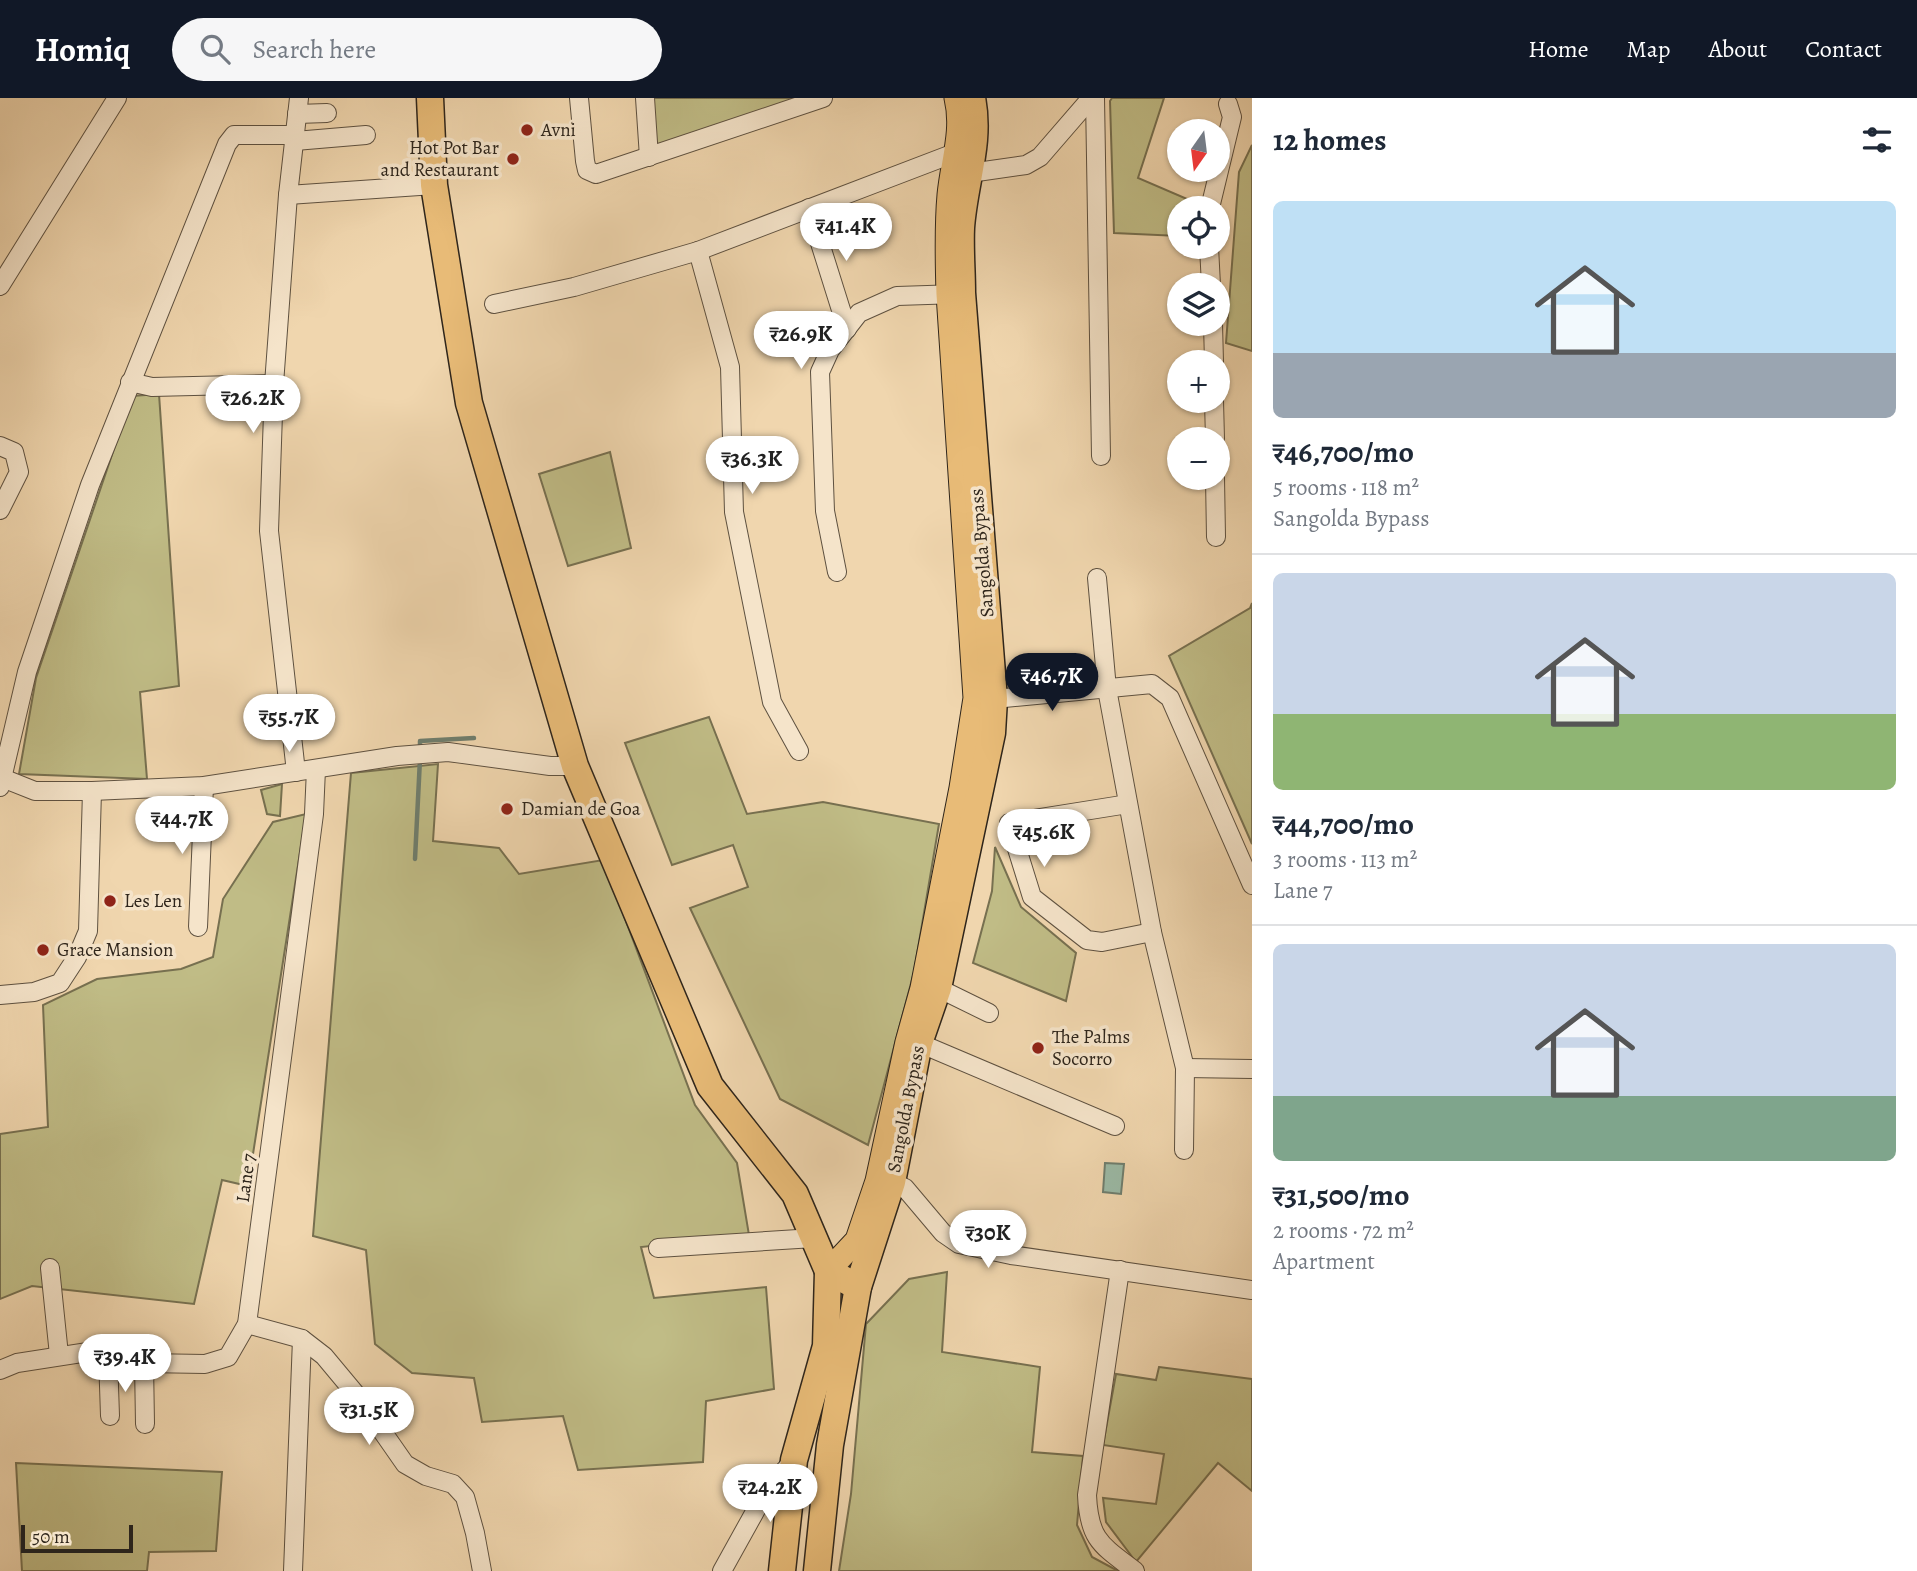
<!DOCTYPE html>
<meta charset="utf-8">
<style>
:root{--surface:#fff;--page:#f6f6f7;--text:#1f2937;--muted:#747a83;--line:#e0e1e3;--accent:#111827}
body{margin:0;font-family:Alegreya,serif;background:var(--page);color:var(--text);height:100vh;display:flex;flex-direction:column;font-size:26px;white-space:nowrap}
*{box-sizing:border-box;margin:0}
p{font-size:23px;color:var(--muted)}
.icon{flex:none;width:38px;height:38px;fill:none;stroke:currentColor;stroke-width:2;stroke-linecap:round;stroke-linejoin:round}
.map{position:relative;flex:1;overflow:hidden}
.details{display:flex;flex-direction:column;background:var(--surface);width:665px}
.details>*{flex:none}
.needle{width:46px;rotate:194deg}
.controls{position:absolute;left:1167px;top:21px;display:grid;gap:14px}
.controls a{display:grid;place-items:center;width:63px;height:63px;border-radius:50%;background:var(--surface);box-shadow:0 2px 5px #0004;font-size:35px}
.scale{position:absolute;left:21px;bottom:18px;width:112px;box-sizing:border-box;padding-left:7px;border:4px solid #2e251b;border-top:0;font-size:19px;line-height:24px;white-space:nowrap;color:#2e251b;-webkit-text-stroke:5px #f5e4ca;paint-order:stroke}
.price{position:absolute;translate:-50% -60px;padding:0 16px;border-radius:24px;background:#fff;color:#222;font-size:23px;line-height:46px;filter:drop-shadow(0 2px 4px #0008)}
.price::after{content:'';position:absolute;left:50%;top:42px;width:21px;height:16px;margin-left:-10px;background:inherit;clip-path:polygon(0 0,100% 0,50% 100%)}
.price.active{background:var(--accent);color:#fff}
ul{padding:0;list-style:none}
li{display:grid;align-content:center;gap:14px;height:371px;padding:0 21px}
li+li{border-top:2px solid var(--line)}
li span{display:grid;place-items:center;height:217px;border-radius:10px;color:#555}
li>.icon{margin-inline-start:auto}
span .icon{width:126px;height:126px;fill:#fffc;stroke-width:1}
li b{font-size:30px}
h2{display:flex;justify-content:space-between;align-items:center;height:84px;padding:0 21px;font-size:30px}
header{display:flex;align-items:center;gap:42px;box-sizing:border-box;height:98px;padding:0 35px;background:var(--accent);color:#fff}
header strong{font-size:33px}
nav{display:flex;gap:38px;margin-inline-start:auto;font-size:24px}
.search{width:490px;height:63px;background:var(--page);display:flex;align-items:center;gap:18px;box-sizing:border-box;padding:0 24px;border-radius:38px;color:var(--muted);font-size:26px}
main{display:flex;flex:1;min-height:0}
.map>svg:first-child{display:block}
</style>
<header>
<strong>Homiq</strong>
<div class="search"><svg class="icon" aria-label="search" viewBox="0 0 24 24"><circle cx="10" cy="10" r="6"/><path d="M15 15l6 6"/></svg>Search here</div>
<nav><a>Home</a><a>Map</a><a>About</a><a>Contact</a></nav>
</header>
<main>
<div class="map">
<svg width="1252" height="1473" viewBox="0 0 1252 1473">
<rect width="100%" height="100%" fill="#f0d6ae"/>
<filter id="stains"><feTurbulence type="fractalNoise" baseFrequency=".00286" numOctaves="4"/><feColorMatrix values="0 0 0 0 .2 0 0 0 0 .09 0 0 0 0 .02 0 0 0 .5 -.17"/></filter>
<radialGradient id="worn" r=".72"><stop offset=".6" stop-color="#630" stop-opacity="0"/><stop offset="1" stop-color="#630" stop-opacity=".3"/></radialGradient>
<g fill="#c0bc86" stroke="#777050" stroke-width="2">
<polygon points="652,0 803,0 656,51"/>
<polygon points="1112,0 1164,0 1138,80 1194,104 1195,110 1180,110 1179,138 1114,135 1110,3"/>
<polygon points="1252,47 1252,253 1226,245 1239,74"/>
<polygon points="159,296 179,588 140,594 147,681 19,676 36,580 132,298"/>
<polygon points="610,354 631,450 568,468 539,376"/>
<polygon points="1252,505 1252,746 1169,558 1250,510"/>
<polygon points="709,619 747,716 823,704 939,726 914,874 868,1047 780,1001 690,810 748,789 733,747 672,767 625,645"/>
<polygon points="438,666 433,743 499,750 519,776 603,762 695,1007 737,1065 749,1137 641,1149 654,1200 766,1189 774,1291 706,1303 703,1364 578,1372 563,1318 482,1324 474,1280 412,1275 375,1246 366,1152 313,1138 351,675"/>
<polygon points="282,686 280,718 267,716 261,692"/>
<polygon points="306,716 248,1088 222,1082 194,1206 32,1188 0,1201 0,1036 48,1029 43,907 97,881 181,871 213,859 223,801 273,724"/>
<polygon points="995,749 1021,809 1076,855 1066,903 973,865 992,793"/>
<polygon points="947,1174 942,1254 1040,1269 1032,1354 1083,1358 1077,1427 1092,1459 1118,1473 839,1473 851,1396 866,1226 909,1181"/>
<polygon points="1159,1269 1252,1281 1252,1393 1218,1365 1136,1464 1106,1424 1103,1400 1156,1406 1164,1356 1103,1347 1116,1276 1156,1282"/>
<polygon points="16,1365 222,1374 216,1453 149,1454 147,1473 22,1473"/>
</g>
<polygon fill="#9bbaa6" stroke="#6f7e6e" stroke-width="2" points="1105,1065 1124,1066 1121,1096 1103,1094"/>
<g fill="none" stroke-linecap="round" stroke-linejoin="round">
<g stroke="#6f7e6e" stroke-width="4.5">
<polyline points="420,652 420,643 474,640"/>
<polyline points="415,761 420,661"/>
</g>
<g stroke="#5e5140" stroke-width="20">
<g id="minor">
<polyline points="579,0 585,63 587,72 596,76 823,0"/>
<polyline points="645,0 649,59"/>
<polyline points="1095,0 1101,358"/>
<polyline points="297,16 327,15"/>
<polyline points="295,43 366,37"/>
<polyline points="970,75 1026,67 1040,59 1091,0"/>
<polyline points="288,97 434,87"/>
<polyline points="809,110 847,231"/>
<polyline points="1210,110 1232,19 1228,6"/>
<polyline points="1209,149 1211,187"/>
<polyline points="698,153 730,269 734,414 772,604 799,653"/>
<polyline points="0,188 117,0"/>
<polyline points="494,206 574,189 698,153 965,51"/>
<polyline points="1213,226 1214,264"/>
<polyline points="130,284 152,289 274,286"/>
<polyline points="1214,303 1215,341"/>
<polyline points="0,348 14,354 19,374 0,412"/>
<polyline points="1215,380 1216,439"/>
<polyline points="837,474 825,413 820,274 830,252 859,215 897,198 958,196"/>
<polyline points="1097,480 1107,591 1152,834 1185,970 1184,1052"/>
<polyline points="994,601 1152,586 1170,600 1252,787"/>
<polyline points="296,674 269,433 274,286 288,97 299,0"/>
<polyline points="0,679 35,693 92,693 204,688 397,658 448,654 550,668 575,668"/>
<polyline points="0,689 27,574 90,387 227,46 234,37 295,37"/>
<polyline points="1128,706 1009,725 1032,799 1087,842 1102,844 1152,834"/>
<polyline points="198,829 204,688"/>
<polyline points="938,890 989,915"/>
<polyline points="0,897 34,894 60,885 77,859 88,833 92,693"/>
<polyline points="919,945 1115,1028"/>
<polyline points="1185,970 1252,971"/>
<polyline points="892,1084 905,1090 943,1135 959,1146 1011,1157 1252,1192"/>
<polyline points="658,1150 814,1140"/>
<polyline points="50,1170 59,1257"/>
<path d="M1120,1172L1087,1397C1089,1442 1101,1447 1135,1473"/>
<polyline points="247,1226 302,1241 324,1258 359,1300 405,1366 426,1378 453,1386 465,1399 475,1435 482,1473"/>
<polyline points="108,1258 110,1318"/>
<polyline points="144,1265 145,1326"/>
<polyline points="0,1272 17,1265 88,1254 144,1265 205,1266 228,1259 247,1226 314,716 316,671"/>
<polyline points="293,1473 302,1241"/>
<polyline points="722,1473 767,1392 794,1362"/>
</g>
</g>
<g stroke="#2e251b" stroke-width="25">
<path id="major" d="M828,1173L857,1142L877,1083L907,944L922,890L961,690L975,600L948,196C947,163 946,130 949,97C952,64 964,33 956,0"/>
</g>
<g stroke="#2e251b" stroke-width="29">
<g id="highway">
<polyline points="430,0 434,87 469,305 575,668 710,988 795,1096 828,1173 858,1189"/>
<polyline points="782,1473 794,1362 826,1248 828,1173"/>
<path d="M817,1473L830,1347L858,1189L892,1084L919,945L938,890L992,635L994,601L962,195C962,174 960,151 961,130C964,85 981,45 972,0"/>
</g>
</g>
<use href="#minor" stroke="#f5e4ca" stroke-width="18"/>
<use href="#major" stroke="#e8bb77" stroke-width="23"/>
<use href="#highway" stroke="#e8bb77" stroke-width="26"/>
</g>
<g fill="#8f2418" stroke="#f5e4ca" stroke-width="2.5">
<circle cx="527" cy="32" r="7"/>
<circle cx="513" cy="61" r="7"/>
<circle cx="507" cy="711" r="7"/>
<circle cx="110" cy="803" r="7"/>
<circle cx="43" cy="852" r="7"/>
<circle cx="1038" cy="950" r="7"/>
</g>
<g text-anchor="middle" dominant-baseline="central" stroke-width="7" stroke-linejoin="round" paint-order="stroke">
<g font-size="19" fill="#2e251b" stroke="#f5e4ca" text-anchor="start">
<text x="541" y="32">Avni</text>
<text x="499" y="50" text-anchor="end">Hot Pot Bar<tspan x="499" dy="22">and Restaurant</tspan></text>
<text x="521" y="711">Damian de Goa</text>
<text x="124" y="803">Les Len</text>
<text x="57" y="852">Grace Mansion</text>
<text x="1052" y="939">The Palms<tspan x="1052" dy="22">Socorro</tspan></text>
</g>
<g font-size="19" fill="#2e251b" stroke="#f5e4ca">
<text transform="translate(982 455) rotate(-95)">Sangolda Bypass</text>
<text transform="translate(906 1011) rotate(-79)">Sangolda Bypass</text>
<text transform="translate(246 1080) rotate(-82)">Lane 7</text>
</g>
</g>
<rect width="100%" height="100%" filter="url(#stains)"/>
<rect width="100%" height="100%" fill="url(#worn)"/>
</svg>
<div class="controls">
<a><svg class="needle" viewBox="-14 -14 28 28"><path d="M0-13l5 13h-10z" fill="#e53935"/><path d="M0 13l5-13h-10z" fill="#747a83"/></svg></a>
<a><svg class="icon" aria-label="locate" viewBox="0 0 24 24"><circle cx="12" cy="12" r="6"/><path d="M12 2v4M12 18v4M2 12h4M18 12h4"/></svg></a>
<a><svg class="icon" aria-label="layers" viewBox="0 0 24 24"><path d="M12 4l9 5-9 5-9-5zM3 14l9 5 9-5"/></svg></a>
<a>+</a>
<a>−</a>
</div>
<div class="scale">50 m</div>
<b class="price" style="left:846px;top:165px">₹41.4K</b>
<b class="price" style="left:801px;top:273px">₹26.9K</b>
<b class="price" style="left:253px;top:337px">₹26.2K</b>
<b class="price" style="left:752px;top:398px">₹36.3K</b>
<b class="price active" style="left:1052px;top:615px">₹46.7K</b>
<b class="price" style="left:289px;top:656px">₹55.7K</b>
<b class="price" style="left:182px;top:758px">₹44.7K</b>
<b class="price" style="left:1044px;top:771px">₹45.6K</b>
<b class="price" style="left:988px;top:1172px">₹30K</b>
<b class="price" style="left:125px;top:1296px">₹39.4K</b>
<b class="price" style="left:369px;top:1349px">₹31.5K</b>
<b class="price" style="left:770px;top:1426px">₹24.2K</b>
</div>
<section class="details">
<h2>12 homes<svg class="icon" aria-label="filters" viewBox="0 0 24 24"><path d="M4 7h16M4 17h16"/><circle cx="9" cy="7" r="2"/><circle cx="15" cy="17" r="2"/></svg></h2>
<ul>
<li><span style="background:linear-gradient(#bfe0f5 70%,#9aa5b1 0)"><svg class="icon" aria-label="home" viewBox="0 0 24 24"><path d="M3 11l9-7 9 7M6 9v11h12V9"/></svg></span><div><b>₹46,700/mo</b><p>5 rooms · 118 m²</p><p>Sangolda Bypass</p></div></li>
<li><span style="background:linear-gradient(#c9d6e8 65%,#8fb573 0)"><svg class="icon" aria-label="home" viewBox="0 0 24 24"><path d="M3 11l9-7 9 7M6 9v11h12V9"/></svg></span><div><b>₹44,700/mo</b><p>3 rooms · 113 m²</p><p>Lane 7</p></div></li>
<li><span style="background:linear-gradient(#c9d6e8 70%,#7fa58c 0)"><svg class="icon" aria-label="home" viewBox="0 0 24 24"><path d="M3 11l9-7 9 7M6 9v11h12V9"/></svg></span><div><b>₹31,500/mo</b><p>2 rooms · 72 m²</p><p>Apartment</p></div></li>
</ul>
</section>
</main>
